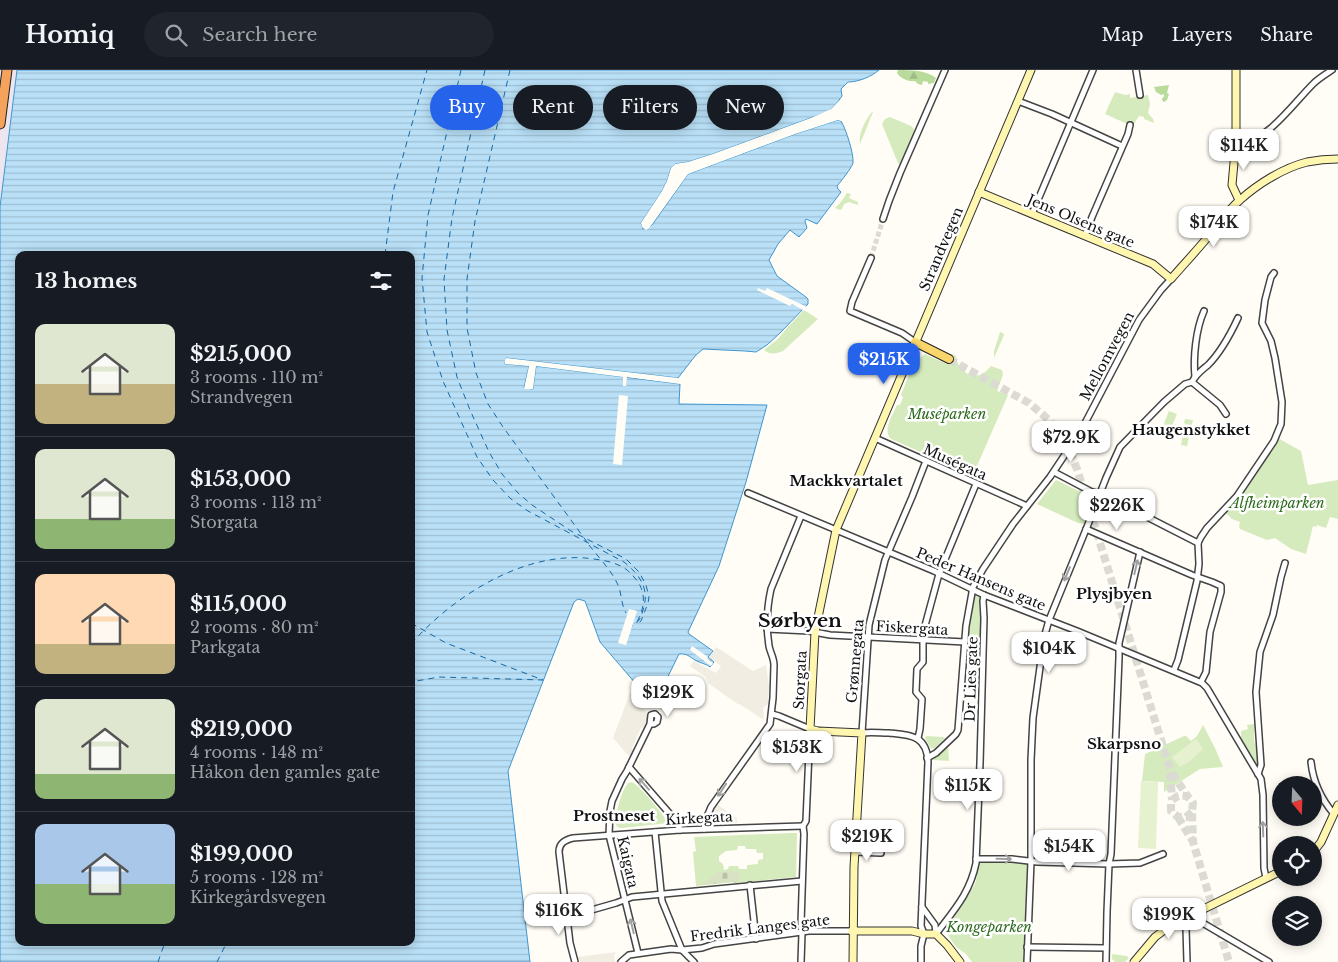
<!DOCTYPE html>
<meta charset="utf-8">
<style>
:root{--surface:#171b24;--page:#20242c;--text:#f1f3f6;--muted:#9ea1a6;--line:#363941;--accent:#2563eb}
body{margin:0;font-family:"Libre Baskerville",serif;background:var(--page);color:var(--text);height:100vh;display:flex;flex-direction:column;font-size:19px;white-space:nowrap}
*{box-sizing:border-box;margin:0}
p{font-size:16px;color:var(--muted)}
.icon{flex:none;width:28px;height:28px;fill:none;stroke:currentColor;stroke-width:2;stroke-linecap:round;stroke-linejoin:round}
.map{position:relative;flex:1;overflow:hidden}
.side{position:absolute;left:15px;top:181px;width:400px;height:695px;display:flex;flex-direction:column;background:var(--surface);border-radius:10px;box-shadow:0 2px 12px #0003}
.side>*{flex:none}
.guide{position:absolute;left:430px;top:15px;width:475px;height:45px;display:flex;gap:10px}
.needle{width:32px;rotate:161deg}
.controls{position:absolute;left:1272px;top:706px;display:grid;gap:10px}
.controls a{display:grid;place-items:center;width:50px;height:50px;border-radius:50%;background:var(--surface);box-shadow:0 2px 12px #0003;font-size:25px}
.price{position:absolute;translate:-50% -42px;padding:0 11px;border-radius:10px;background:#fff;color:#222;font-size:16px;line-height:32px;filter:drop-shadow(0 1px 2px #0008)}
.price::after{content:'';position:absolute;left:50%;top:30px;width:15px;height:11px;margin-left:-8px;background:inherit;clip-path:polygon(0 0,100% 0,50% 100%)}
.price.active{background:var(--accent);color:#fff}
ul{padding:0;list-style:none}
li{display:flex;align-items:center;gap:15px;height:125px;padding:0 20px}
li+li{border-top:1px solid var(--line)}
li span{display:grid;place-items:center;flex:none;width:140px;height:100px;border-radius:10px;color:#555}
li>.icon{margin-inline-start:auto}
span .icon{width:60px;height:60px;fill:#fffc;stroke-width:1}
li b{font-size:21px}
h2{display:flex;justify-content:space-between;align-items:center;height:60px;padding:0 20px;font-size:21px}
.pill{padding:0 18px;border-radius:22px;background:var(--surface);box-shadow:0 2px 12px #0003;font-size:18px;line-height:45px}
.pill.active{background:var(--accent);color:#fff}
header{display:flex;align-items:center;gap:30px;box-sizing:border-box;height:70px;padding:0 25px;background:var(--surface);border-bottom:1px solid var(--line)}
header strong{font-size:24px}
nav{display:flex;gap:28px;margin-inline-start:auto;font-size:18px}
.search{width:350px;height:45px;background:var(--page);display:flex;align-items:center;gap:12px;box-sizing:border-box;padding:0 18px;border-radius:28px;color:var(--muted);font-size:19px}
.map>svg:first-child{display:block}
</style>
<header>
<strong>Homiq</strong>
<div class="search"><svg class="icon" aria-label="search" viewBox="0 0 24 24"><circle cx="10" cy="10" r="6"/><path d="M15 15l6 6"/></svg>Search here</div>
<nav><a>Map</a><a>Layers</a><a>Share</a></nav>
</header>
<div class="map">
<svg width="1338" height="892" viewBox="0 0 1338 892">
<defs>
<pattern id="forest-firs" width="22" height="20" patternUnits="userSpaceOnUse" patternTransform="scale(1.25)"><rect width="22" height="20" fill="#b9dc9c"/><path d="M5 1l3.5 6h-7zM16 11l3.5 6h-7z" fill="#9ebc85"/></pattern>
<pattern id="cemetery-stones" width="16" height="16" patternUnits="userSpaceOnUse" patternTransform="scale(1.25)"><rect width="16" height="16" fill="#d9e3c4"/><path d="M2 7V4a2 2 0 0 1 4 0v3zM10 15v-3a2 2 0 0 1 4 0v3z" fill="#b9c2a7"/></pattern>
<pattern id="water-rules" width="6" height="5" patternUnits="userSpaceOnUse" patternTransform="scale(1.25)"><rect width="6" height="5" fill="#b9e0f7"/><path d="M0 2.5h6" fill="none" stroke="#9ebfd3"/></pattern>
</defs>
<rect width="100%" height="100%" fill="#fffdf5"/>
<polygon fill="#eee6ef" points="0,0 17,0 0,137"/>
<g fill="#d5ebbd" fill-rule="evenodd">
<polygon points="1115,22 1125,25 1130,24 1130,28 1148,25 1150,34 1148,43 1153,49 1154,53 1144,49 1144,47 1139,46 1132,57 1132,56 1105,44"/>
<path d="M872,42H873L860,74C858,64 865,50 872,42Z"/>
<polygon points="890,47 911,56 914,59 914,63 900,95 898,93 882,54 885,49"/>
<polygon points="847,123 851,124 849,128 858,132 858,135 849,132 844,134 842,139 840,140 835,138 841,132"/>
<path d="M804,240L818,249L783,281C776,284 770,285 764,280L778,269L786,259Z"/>
<polygon points="1000,262 1003,263 1004,265 994,288 994,281"/>
<path d="M925,284L947,294L952,284L956,286C957,298 969,310 982,304C986,302 988,299 991,296L1002,300L1003,305L997,321L1008,325L973,405L891,369C882,360 893,345 897,335H900L903,327L901,325C907,311 912,292 925,284Z"/>
<polygon points="1169,341 1177,344 1172,356 1164,353"/>
<polygon points="1185,349 1193,350 1187,376 1181,375 1185,353 1184,353"/>
<polygon points="1278,368 1301,381 1308,415 1338,410 1338,449 1330,447 1326,458 1317,455 1316,457 1313,456 1306,484 1291,479 1275,468 1267,470 1240,459 1239,457 1240,452 1232,449 1225,442"/>
<polygon points="1056,410 1089,426 1092,435 1084,454 1078,453 1037,434"/>
<path d="M977,524L981,530C979,536 978,537 981,542V573L980,575L969,574L970,545L974,525Z"/>
<path d="M1255,654C1254,659 1253,667 1255,674C1258,681 1262,690 1258,698L1241,669V661L1248,659L1247,655Z"/>
<polygon points="1203,655 1215,678 1223,697 1200,699 1164,722 1164,712 1142,711 1145,684 1184,666 1186,666 1191,671 1197,666"/>
<polygon points="926,666 943,667 945,668 935,678 933,679 930,677 925,668"/>
<polygon points="948,675 949,691 933,690 934,688"/>
<path d="M632,712C641,717 663,744 668,753L622,758C618,758 617,757 615,753C617,740 620,724 628,713Z"/>
<path d="M791,763H797L796,807L735,813L734,812L696,816L693,782L696,781L694,767ZM738,776H745L746,779H756L757,783H763V789L758,790V794L747,795V799H739L738,796H729L728,799L724,800L723,794L719,791V786L726,781L737,780Z"/>
<path d="M984,791H1021L1026,793L1027,795L1023,892H972L966,884L956,877L946,862V859L955,846L975,814C978,807 976,799 980,792Z"/>
<polygon points="1112,884 1127,886 1129,888 1125,892 1115,892 1112,889"/>
</g>
<g fill="url(#forest-firs)">
<path d="M898,0C911,0 926,0 936,8L934,13L928,14V12L923,11L922,15L918,14L915,11C908,12 900,8 897,3Z"/>
<polygon points="1169,15 1167,23 1169,24 1167,30 1164,32 1162,29 1164,26 1164,24 1161,25 1156,22 1154,17"/>
</g>
<polygon fill="url(#cemetery-stones)" points="731,801 738,802 739,812 735,813 732,812 699,815 699,814 707,811 717,802"/>
<g fill="#e6f2cf">
<polygon points="1164,353 1172,356 1167,367 1160,364"/>
<polygon points="1196,669 1203,679 1189,692 1180,697 1172,687"/>
<polygon points="1141,711 1158,712 1156,779 1138,778"/>
</g>
<g fill="#f1ede2">
<polygon points="716,577 753,601 766,595 769,617 768,634 763,638 764,650 741,635 736,633 708,613 706,607 690,596 694,591 716,603 721,596 709,587"/>
<polygon points="630,623 647,643 648,648 644,657 641,658 632,678 633,681 631,686 628,685 613,668"/>
<polygon points="715,735 718,735 737,748 737,753 711,753 709,749 710,745"/>
<polygon points="616,882 614,886 615,892 581,892 577,887"/>
</g>
<path fill="url(#water-rules)" stroke="#3f96cf" fill-rule="evenodd" d="M17,0H879C871,7 858,12 848,12L841,19L842,26C838,32 833,38 827,42L713,84L688,92L675,94L671,98L667,111L662,121L641,153L643,159L652,155L688,104L795,64L838,50L841,51C846,59 854,84 853,93C851,99 841,111 837,116L838,119L841,122L817,154L806,149L805,151L807,158L799,167L790,160L778,174L769,190L777,206L806,227L808,229V234L780,263L767,275L756,282L745,281L703,279L695,286L678,308L506,288L505,294L529,296L524,318L533,319L536,296L680,314L679,334L767,335L746,412L719,496L688,562L689,564L713,581L708,587L714,592L710,597C706,594 704,594 699,592C691,589 689,583 679,584L654,635L600,572L585,531L578,529L574,532L508,701L530,892H0V137ZM19,185H411V872H19Z"/>
<g fill="#fffdf5">
<polygon points="839,31 840,34 832,42 812,51 714,87 689,94 676,96 673,99 670,112 665,122 644,153 644,156 646,157 649,154 687,102 794,62 837,48 841,48 841,51 838,50 795,64 688,104 649,158 646,160 642,157 641,153 662,121 667,111 671,98 675,94 688,92 713,84 811,48 831,39"/>
<polygon points="758,218 765,221 767,218 807,237 805,241 792,234 790,236 757,220"/>
<polygon points="506,288 678,308 679,310 525,292 507,291 531,294 527,316 531,317 533,296 536,294 679,311 680,314 627,307 626,316 623,316 623,307 536,296 533,319 524,319 529,296 505,294 505,290"/>
<polygon points="619,325 628,326 622,395 613,394"/>
<polygon points="629,539 637,541 626,575 618,573"/>
<polygon points="692,576 708,587 707,589 713,593 711,596 690,580"/>
</g>
<g fill="none" stroke-linecap="round" stroke-linejoin="round">
<g stroke="#1768a6" stroke-width="1" stroke-dasharray="6 5" stroke-linecap="butt">
<path d="M461,0L428,145L422,208L427,262L443,311L477,387L493,410L511,429L528,441L624,492C640,505 650,519 643,540C641,548 639,552 632,556"/>
<polyline points="485,0 452,148 444,209 447,260 457,307 470,340 489,382 502,404 518,423 532,435 571,461 626,489 639,502 646,515 649,527 648,533 641,551 636,555"/>
<polyline points="510,0 475,151 467,209 467,258 476,303 488,334 503,357 587,472"/>
<polyline points="385,185 393,122 427,0"/>
<path d="M589,475C599,488 612,501 618,515C622,524 621,535 626,543"/>
<polyline points="411,553 446,573 543,610 439,607 411,612"/>
<path d="M411,574C454,525 527,479 594,489C609,491 624,494 634,507C647,521 645,537 637,552"/>
<polyline points="158,892 165,872"/>
<polyline points="217,892 227,872"/>
</g>
<polyline stroke="#dbdad3" stroke-width="5" stroke-dasharray="5 2.5" stroke-linecap="butt" points="871,188 883,149"/>
<g stroke="#dbdad3" stroke-width="8" stroke-dasharray="8 4" stroke-linecap="butt">
<polyline points="949,289 1029,333 1049,350 1065,371 1077,399 1170,699 1172,730"/>
<polyline points="1172,703 1188,727"/>
<path d="M1192,742L1186,747H1178L1171,741V732C1177,723 1188,723 1193,733L1192,742L1193,772L1229,892"/>
<polyline points="1178,747 1192,770"/>
</g>
<g stroke="#444" stroke-width="8">
<g id="street">
<polyline points="1136,0 1140,25"/>
<polyline points="1018,31 1052,44 1122,76"/>
<path d="M1236,76C1268,71 1292,35 1313,14C1319,8 1326,4 1332,0"/>
<polyline points="1032,144 1093,0"/>
<polyline points="883,149 889,131 900,103 945,0"/>
<polyline points="1085,166 1092,147 1128,64 1130,55"/>
<polyline points="871,188 852,232 850,241 902,263 915,272"/>
<path d="M1195,307C1193,287 1196,259 1204,241"/>
<polyline points="1192,312 1220,335 1226,344"/>
<polyline points="875,368 1027,436"/>
<polyline points="1054,402 1092,422 1104,425 1198,473"/>
<polyline points="748,423 934,501 984,525 1077,561 1202,613 1207,618 1261,709 1263,725 1264,798 1266,808"/>
<polyline points="1086,459 1192,505 1212,512 1221,516 1221,522 1210,562 1206,602 1201,612"/>
<polyline points="767,559 809,561 830,565 965,572"/>
<polyline points="1174,600 1178,590 1197,511 1199,494 1198,473 1201,467 1207,458 1237,426 1274,371 1281,354 1282,332 1275,288 1271,271 1262,253 1265,230 1271,207 1274,203"/>
<polyline points="772,644 779,646 810,659 806,751 803,756 804,764 801,853 802,863 801,892"/>
<polyline points="918,668 920,659 922,629 916,622 917,599 923,592 923,563 939,504 976,414"/>
<polyline points="927,688 936,683 956,664 958,660 966,556 973,517 983,499 1013,454 1050,407 1072,374 1084,355 1139,250 1161,220 1171,209"/>
<path d="M1311,692C1313,711 1322,730 1334,744"/>
<polyline points="629,697 676,751 680,760"/>
<polyline points="1258,704 1261,695 1256,622 1260,582 1273,545 1281,507 1285,493"/>
<path d="M704,759L706,749L711,737L770,654L773,628L774,595C774,588 770,582 769,576C766,557 767,537 771,519L801,446"/>
<polyline points="655,762 662,831 682,880 694,892"/>
<polyline points="855,782 881,783"/>
<polyline points="976,789 1012,789 1037,792 1109,794 1140,793 1163,784"/>
<polyline points="750,815 756,869"/>
<polyline points="922,837 935,855 936,863"/>
<polyline points="1192,844 1201,852 1269,892"/>
<polyline points="567,847 616,833 632,827 802,811"/>
<polyline points="1183,848 1186,858 1187,892"/>
<path d="M936,864C954,840 970,823 976,793L980,693L984,548L983,531L984,525"/>
<polyline points="1027,877 1106,878"/>
<polyline points="638,883 609,765 610,741 612,731 622,709 627,701 650,654 651,645 655,644 658,647 657,652 654,654 650,654"/>
<path d="M575,892L570,873L559,782C559,773 565,770 573,768L680,760L803,756"/>
<polyline points="621,892 629,885 671,879 682,880 702,878 714,874 809,861 852,861"/>
<path d="M921,892V876L924,864L921,856L928,692C927,665 910,665 889,663C880,663 871,662 862,663L869,555L885,490L912,427L926,391"/>
<path d="M1027,892L1031,791V690L1033,648L1044,568L1049,550L1087,457L1106,408L1120,377L1164,332L1185,314L1192,312C1196,304 1202,300 1208,295C1220,283 1231,263 1238,248"/>
<polyline points="1106,892 1107,842 1109,794 1111,784 1119,588 1119,573 1140,482"/>
</g>
</g>
<g stroke="#333" stroke-width="9">
<g id="secondary">
<polyline points="1236,0 1236,70 1232,115 1239,130"/>
<path d="M979,122L1153,194L1171,209C1185,193 1199,178 1212,162C1221,151 1229,139 1240,130C1258,114 1283,98 1307,92C1317,90 1328,89 1338,89"/>
<polyline points="1314,781 1321,772 1338,735"/>
<polyline points="852,861 912,861 924,864 936,864 947,875 960,892"/>
<polyline points="853,892 854,797 862,663 818,661 810,659 815,562 836,460 1031,0"/>
<polyline points="1134,892 1155,867 1171,855 1281,801"/>
</g>
</g>
<g stroke="#222" stroke-width="10">
<polyline id="primary" points="915,272 949,289"/>
</g>
<g stroke="#222" stroke-width="11">
<polyline id="highway" points="0,54 7,0"/>
</g>
<use href="#street" stroke="#fff" stroke-width="5"/>
<use href="#secondary" stroke="#fff6b0" stroke-width="7"/>
<use href="#primary" stroke="#f9d66b" stroke-width="8"/>
<use href="#highway" stroke="#f5a25d" stroke-width="9"/>
</g>
<defs><path id="oneway-shaft" d="M-6 0H5M1.5-3L5.5 0L1.5 3" fill="none" stroke-width="1.6" stroke-linecap="round" stroke-linejoin="round" transform="scale(1.25)"/></defs>
<g stroke="#a0a0a0">
<use href="#oneway-shaft" transform="translate(1136 497) rotate(-77)"/>
<use href="#oneway-shaft" transform="translate(1067 504) rotate(113)"/>
<use href="#oneway-shaft" transform="translate(644 714) rotate(-131)"/>
<use href="#oneway-shaft" transform="translate(722 720) rotate(124)"/>
<use href="#oneway-shaft" transform="translate(1263 759) rotate(-92)"/>
<use href="#oneway-shaft" transform="translate(1004 789) rotate(1)"/>
<use href="#oneway-shaft" transform="translate(632 856) rotate(-103)"/>
</g>
<g text-anchor="middle" dominant-baseline="central" stroke-width="5" stroke-linejoin="round" paint-order="stroke">
<g font-size="14" fill="#111" stroke="#fff">
<text transform="translate(1081 151) rotate(23)">Jens Olsens gate</text>
<text transform="translate(941 179) rotate(-67)">Strandvegen</text>
<text transform="translate(1107 286) rotate(-62)">Mellomvegen</text>
<text transform="translate(955 392) rotate(24)">Muségata</text>
<text transform="translate(981 509) rotate(23)">Peder Hansens gate</text>
<text transform="translate(912 558) rotate(3)">Fiskergata</text>
<text transform="translate(855 591) rotate(-85)">Grønnegata</text>
<text transform="translate(971 609) rotate(-88)">Dr Lies gate</text>
<text transform="translate(800 610) rotate(-87)">Storgata</text>
<text transform="translate(699 748) rotate(-3)">Kirkegata</text>
<text transform="translate(628 792) rotate(77)">Kaigata</text>
<text transform="translate(760 858) rotate(-7)">Fredrik Langes gate</text>
</g>
<g font-size="14" font-style="italic" fill="#2f6b1f" stroke="#fff">
<text x="947" y="344">Muséparken</text>
<text x="1277" y="433">Alfheimparken</text>
<text x="989" y="857">Kongeparken</text>
</g>
<g font-size="15" font-weight="bold" fill="#111" stroke="#fff">
<text x="1191" y="359">Haugenstykket</text>
<text x="846" y="410">Mackkvartalet</text>
<text x="1114" y="523">Plysjbyen</text>
<text x="1124" y="673">Skarpsno</text>
<text x="614" y="745">Prostneset</text>
</g>
<g font-size="19" font-weight="bold" fill="#111" stroke="#fff">
<text x="800" y="550">Sørbyen</text>
</g>
</g>
</svg>
<div class="controls">
<a><svg class="needle" viewBox="-14 -14 28 28"><path d="M0-13l5 13h-10z" fill="#e53935"/><path d="M0 13l5-13h-10z" fill="#9ea1a6"/></svg></a>
<a><svg class="icon" aria-label="locate" viewBox="0 0 24 24"><circle cx="12" cy="12" r="6"/><path d="M12 2v4M12 18v4M2 12h4M18 12h4"/></svg></a>
<a><svg class="icon" aria-label="layers" viewBox="0 0 24 24"><path d="M12 4l9 5-9 5-9-5zM3 14l9 5 9-5"/></svg></a>
</div>
<b class="price" style="left:1244px;top:101px">$114K</b>
<b class="price" style="left:1214px;top:178px">$174K</b>
<b class="price active" style="left:884px;top:315px">$215K</b>
<b class="price" style="left:1071px;top:393px">$72.9K</b>
<b class="price" style="left:1117px;top:461px">$226K</b>
<b class="price" style="left:1049px;top:604px">$104K</b>
<b class="price" style="left:668px;top:648px">$129K</b>
<b class="price" style="left:797px;top:703px">$153K</b>
<b class="price" style="left:968px;top:741px">$115K</b>
<b class="price" style="left:867px;top:792px">$219K</b>
<b class="price" style="left:1069px;top:802px">$154K</b>
<b class="price" style="left:559px;top:866px">$116K</b>
<b class="price" style="left:1169px;top:870px">$199K</b>
<div class="guide">
<a class="pill active">Buy</a>
<a class="pill">Rent</a>
<a class="pill">Filters</a>
<a class="pill">New</a>
</div>
<section class="side">
<h2>13 homes<svg class="icon" aria-label="filters" viewBox="0 0 24 24"><path d="M4 7h16M4 17h16"/><circle cx="9" cy="7" r="2"/><circle cx="15" cy="17" r="2"/></svg></h2>
<ul>
<li><span style="background:linear-gradient(#dfe7d0 60%,#c2b280 0)"><svg class="icon" aria-label="home" viewBox="0 0 24 24"><path d="M3 11l9-7 9 7M6 9v11h12V9"/></svg></span><div><b>$215,000</b><p>3 rooms · 110 m²</p><p>Strandvegen</p></div></li>
<li><span style="background:linear-gradient(#dfe7d0 70%,#8fb573 0)"><svg class="icon" aria-label="home" viewBox="0 0 24 24"><path d="M3 11l9-7 9 7M6 9v11h12V9"/></svg></span><div><b>$153,000</b><p>3 rooms · 113 m²</p><p>Storgata</p></div></li>
<li><span style="background:linear-gradient(#ffd9b3 70%,#c2b280 0)"><svg class="icon" aria-label="home" viewBox="0 0 24 24"><path d="M3 11l9-7 9 7M6 9v11h12V9"/></svg></span><div><b>$115,000</b><p>2 rooms · 80 m²</p><p>Parkgata</p></div></li>
<li><span style="background:linear-gradient(#dfe7d0 75%,#8fb573 0)"><svg class="icon" aria-label="home" viewBox="0 0 24 24"><path d="M3 11l9-7 9 7M6 9v11h12V9"/></svg></span><div><b>$219,000</b><p>4 rooms · 148 m²</p><p>Håkon den gamles gate</p></div></li>
<li><span style="background:linear-gradient(#a9c7e8 60%,#8fb573 0)"><svg class="icon" aria-label="home" viewBox="0 0 24 24"><path d="M3 11l9-7 9 7M6 9v11h12V9"/></svg></span><div><b>$199,000</b><p>5 rooms · 128 m²</p><p>Kirkegårdsvegen</p></div></li>
</ul>
</section>
</div>
